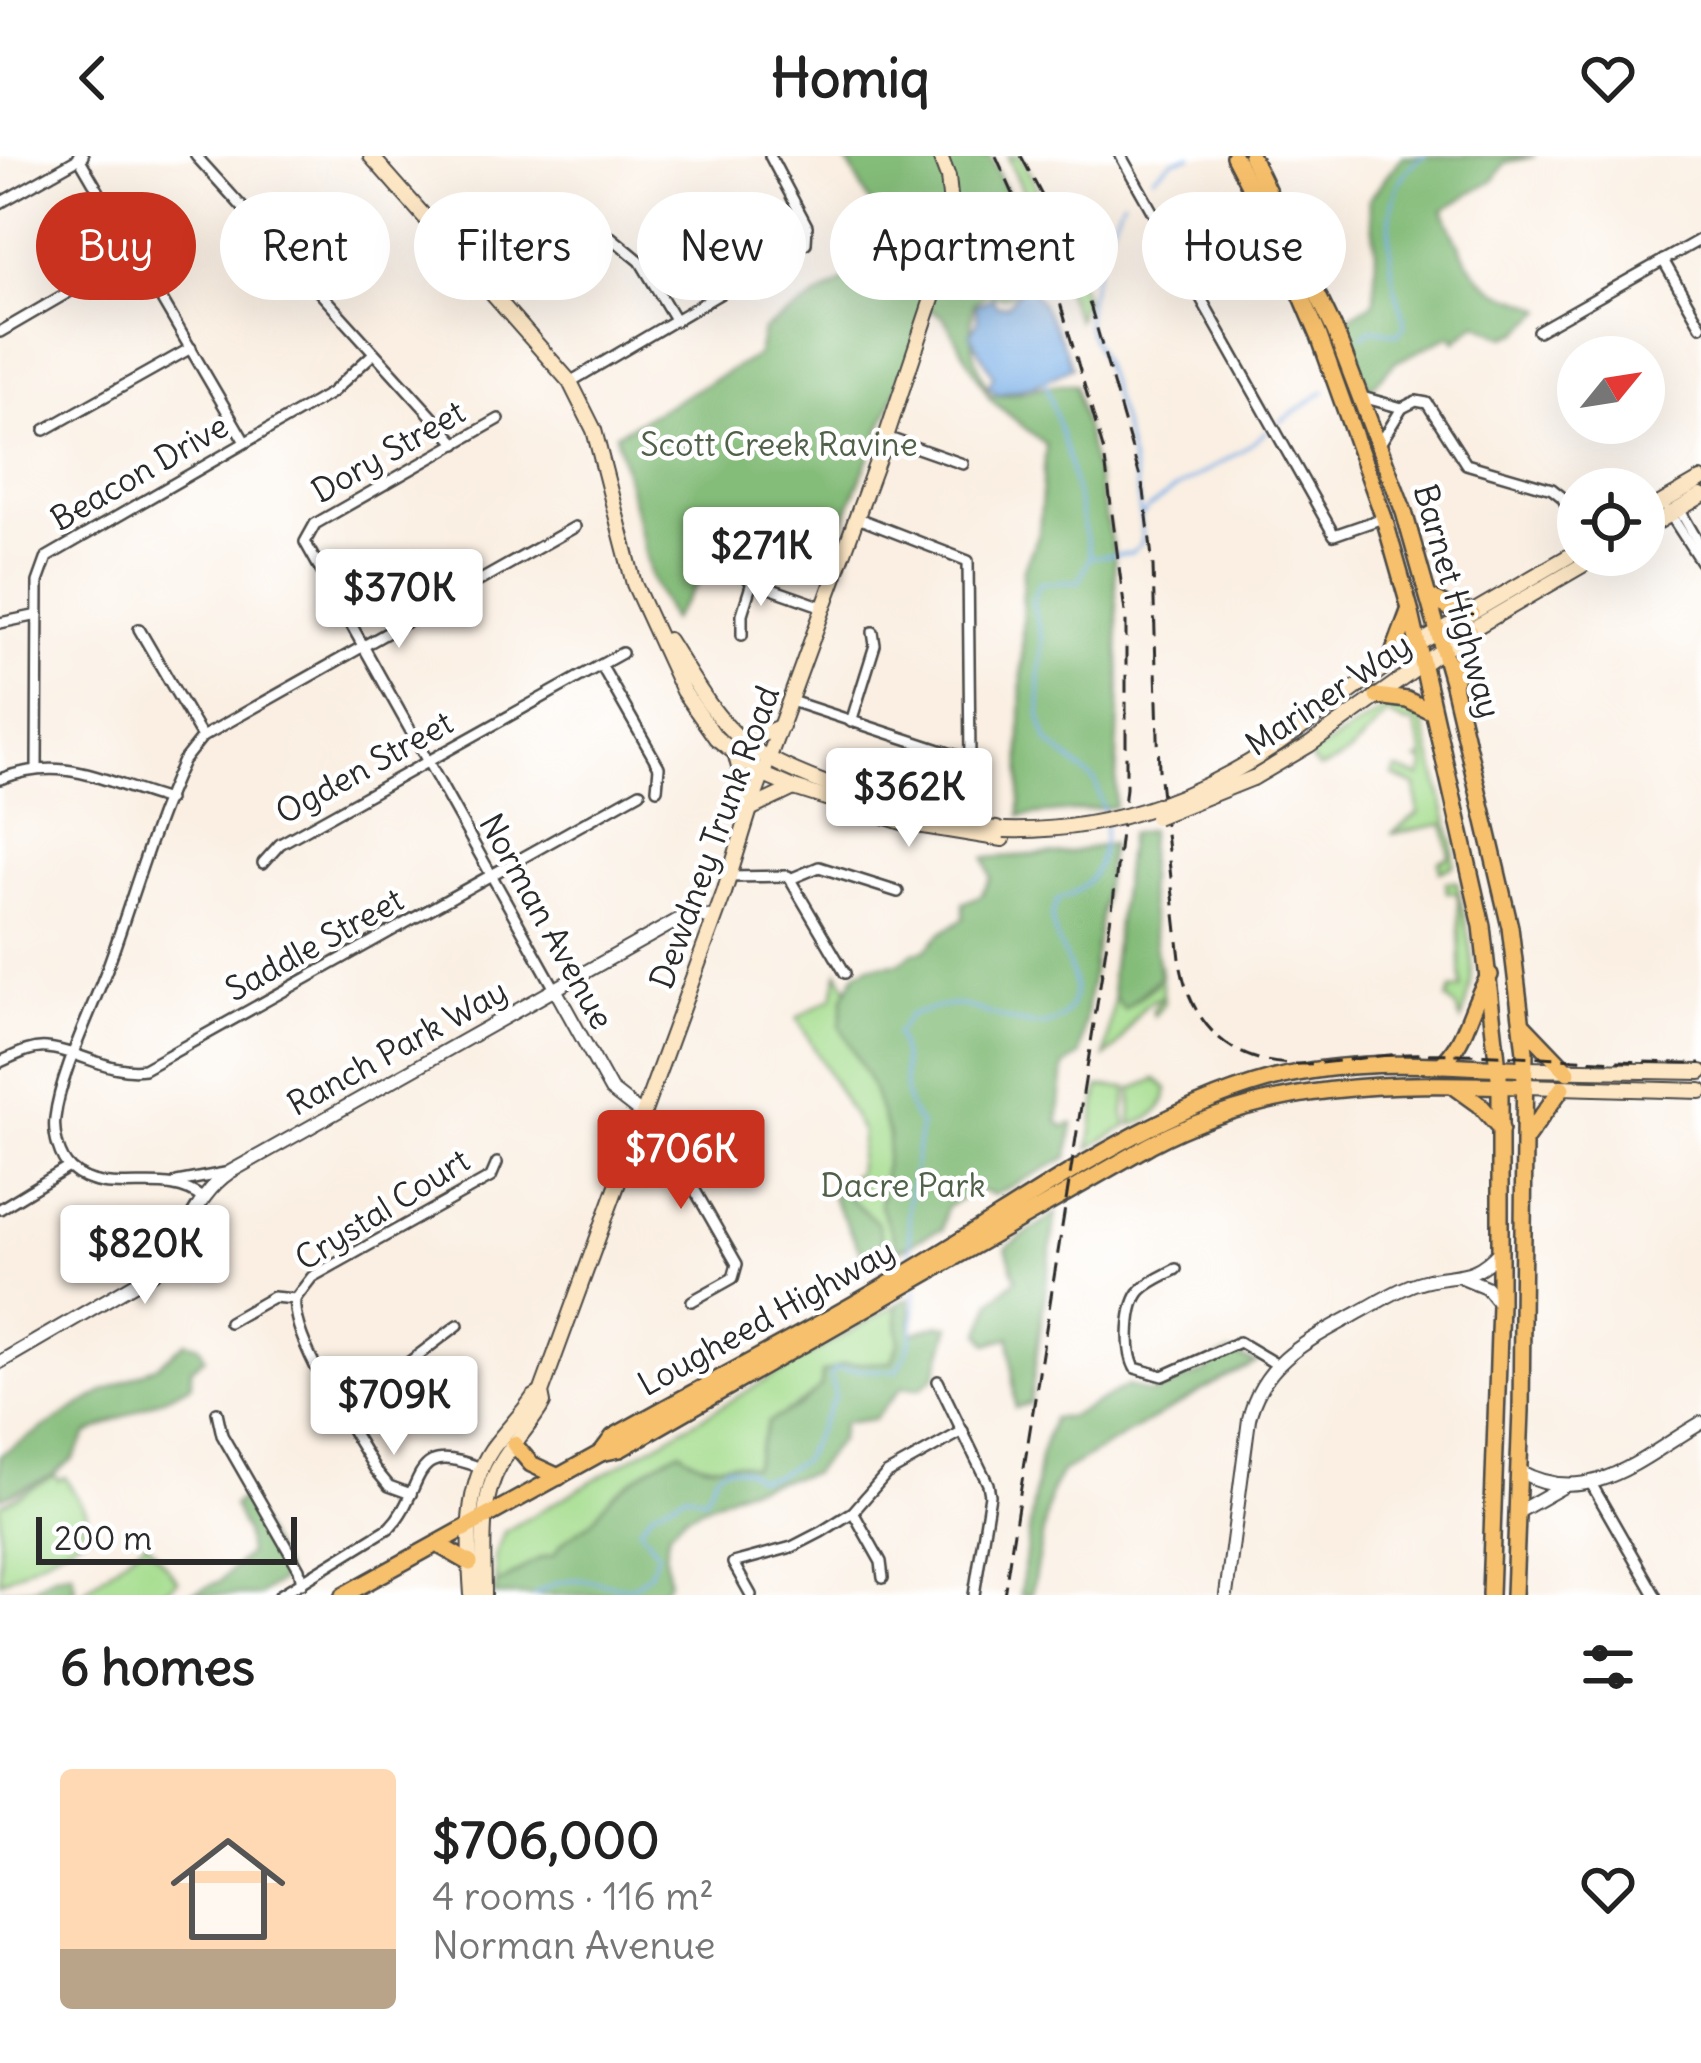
<!DOCTYPE html>
<meta charset="utf-8">
<style>
:root{--surface:#fff;--page:#f2f2f2;--text:#222;--muted:#767676;--accent:#c8321e}
body{margin:0;font-family:Delius,sans-serif;background:var(--page);color:var(--text);height:100vh;display:flex;flex-direction:column;font-size:45px;white-space:nowrap}
*{box-sizing:border-box;margin:0}
p{font-size:39px;color:var(--muted)}
.icon{flex:none;width:66px;height:66px;fill:none;stroke:currentColor;stroke-width:2;stroke-linecap:round;stroke-linejoin:round}
.map{position:relative;height:1439px;overflow:hidden}
.sheet{display:flex;flex-direction:column;background:var(--surface);flex:1}
.sheet>*{flex:none}
.guide{position:absolute;left:36px;top:36px;width:1629px;height:108px;display:flex;gap:24px}
.needle{width:78px;rotate:60deg}
.buttons{position:absolute;left:1557px;top:180px;display:grid;gap:24px}
.buttons a{display:grid;place-items:center;width:108px;height:108px;border-radius:50%;background:var(--surface);box-shadow:0 12px 48px #0002;font-size:60px}
.scale{position:absolute;left:36px;bottom:30px;width:261px;box-sizing:border-box;padding-left:12px;border:6px solid #2b2b2b;border-top:0;font-size:33px;line-height:42px;white-space:nowrap;color:#2b2b2b;-webkit-text-stroke:9px #fff;paint-order:stroke}
.price{position:absolute;translate:-50% -102px;padding:0 27px;border-radius:12px;background:#fff;color:#222;font-size:39px;line-height:78px;filter:drop-shadow(0 3px 6px #0008)}
.price::after{content:'';position:absolute;left:50%;top:72px;width:36px;height:27px;margin-left:-18px;background:inherit;clip-path:polygon(0 0,100% 0,50% 100%)}
.price.on{background:var(--accent);color:#fff}
ul{padding:0;list-style:none}
li{display:flex;align-items:center;gap:36px;height:300px;padding:0 60px}
li span{display:grid;place-items:center;flex:none;width:336px;height:240px;border-radius:12px;color:#555}
li>.icon{margin-inline-start:auto}
span .icon{width:144px;height:144px;fill:#fffc;stroke-width:1}
li b{font-size:51px}
h2{display:flex;justify-content:space-between;align-items:center;height:144px;padding:0 60px;font-size:51px}
.pill{padding:0 42px;border-radius:54px;background:var(--surface);box-shadow:0 12px 48px #0002;font-size:42px;line-height:108px}
.pill.on{background:var(--accent);color:#fff}
header{display:flex;justify-content:space-between;align-items:center;height:156px;padding:0 60px;background:var(--surface);font-size:54px;font-weight:700}
.map>svg:first-child{display:block}
</style>
<header><svg class="icon" aria-label="back" viewBox="0 0 24 24"><path d="M15 5l-7 7 7 7"/></svg>Homiq<svg class="icon" aria-label="heart" viewBox="0 0 24 24"><path d="M12 20l-8-8c-3-5 5-10 8-4 3-6 11-1 8 4z"/></svg></header>
<div class="map">
<svg width="1701" height="1439" viewBox="0 0 1701 1439">
<rect width="100%" height="100%" fill="#fff"/>
<filter id="ink" filterUnits="userSpaceOnUse"><feTurbulence type="fractalNoise" baseFrequency=".00833" numOctaves="2"/><feDisplacementMap in="SourceGraphic" scale="24" xChannelSelector="R" yChannelSelector="G"/><feConvolveMatrix kernelMatrix="1 2 1 2 8 2 1 2 1" color-interpolation-filters="sRGB"/></filter>
<filter id="wash" filterUnits="userSpaceOnUse"><feTurbulence type="fractalNoise" baseFrequency=".004" numOctaves="4" result="noise"/><feDisplacementMap in="SourceGraphic" scale="48" xChannelSelector="R" yChannelSelector="G"/><feGaussianBlur stdDeviation="2.7" result="paint"/><feColorMatrix in="noise" values="0 0 0 0 0 0 0 0 0 0 0 0 0 0 0 0 0 1.4 0 .05"/><feComposite in="paint" operator="in"/></filter>
<g filter="url(#wash)">
<rect width="100%" height="100%" fill="#faefe2"/>
<g fill="#a5dd8e" stroke="#68845c" stroke-width="3">
<polygon points="1008,0 1020,0 1034,25 1055,81 1060,83 1085,141 1077,163"/>
<path d="M1400,550L1413,555L1423,567L1453,687L1454,709L1440,715L1439,705L1450,701L1444,668L1391,678L1418,658L1416,630L1393,620L1396,613L1420,621L1425,608L1418,604L1424,601L1414,566L1407,568L1387,558C1368,578 1346,607 1319,612L1311,604L1313,598L1384,553Z"/>
<path d="M1446,726H1457C1467,783 1483,806 1461,865L1456,852L1447,843L1451,834L1461,832L1458,743L1457,737L1447,736Z"/>
<path d="M1160,809L1164,847L1154,860L1152,855L1162,841C1132,849 1128,887 1105,901L1114,841L1124,853L1157,828Z"/>
<polygon points="838,816 965,1040 946,1052 912,1088 874,1111 832,1032 857,1017 862,976 797,862 833,841"/>
<path d="M1156,923L1167,932C1167,954 1150,964 1131,969L1132,933Z"/>
<polygon points="1099,931 1128,932 1124,957 1127,970 1089,992"/>
<path d="M896,1149L899,1185L892,1206C842,1212 811,1244 768,1266L753,1311C692,1310 664,1297 612,1341C605,1347 602,1355 595,1362C579,1378 566,1377 554,1399C526,1403 520,1419 496,1428L495,1401L504,1376Z"/>
<polygon points="55,1319 58,1324 65,1321 87,1358 81,1363 89,1377 0,1426 0,1349"/>
<polygon points="146,1385 178,1425 160,1439 86,1439 83,1435"/>
</g>
<g fill="#84bc79" stroke="#587452" stroke-width="3">
<path d="M844,0H990L1021,67L1038,115C1021,131 1011,148 987,137L974,147C966,187 975,202 990,239C1020,241 1046,225 1075,229L1114,398L1120,527L1115,651L1020,660L1023,414L1039,377L1046,289L991,244L944,162L930,152L831,395L775,378L762,422L727,400L709,412L671,464L651,421L616,278L758,199L763,174L896,93Z"/>
<path d="M1402,0H1535L1505,7L1494,24L1443,54C1457,84 1468,119 1498,135C1513,143 1529,144 1544,154L1520,176L1506,181L1477,167L1456,185L1451,179L1396,206L1370,233L1360,214L1345,163L1374,146L1376,96L1369,43Z"/>
<polygon points="1149,674 1147,731 1160,821 1124,853 1114,841 1111,819 1129,678"/>
<path d="M1111,688L1080,899L1064,911L1058,965L1063,970L1073,968L1068,1001L994,1039L977,1034L946,1052L942,1074C927,1076 917,1087 898,1092L880,1050L889,980L870,926L840,870L843,842L856,817L870,810L899,807L914,796L925,794L941,777L964,762L963,747L981,739L991,722L985,702L1066,697Z"/>
<polygon points="841,1035 877,1066 885,1097 868,1110 832,1040"/>
<polygon points="1056,1057 1030,1247 1015,1252 1010,1181 988,1188 981,1177 992,1145 1016,1123 1006,1092"/>
<path d="M910,1142L912,1178L938,1169L950,1170L935,1220L921,1232L902,1231L874,1263L843,1267L839,1285L812,1317L745,1332L684,1360L669,1375L665,1399L669,1425L659,1439H494L496,1428C520,1419 526,1403 554,1399C566,1379 573,1380 590,1367C598,1360 601,1351 608,1344C618,1332 667,1299 681,1294C708,1322 724,1298 753,1311L768,1266L801,1249L821,1230L822,1217L844,1208L892,1206L899,1185L896,1149Z"/>
<polygon points="186,1186 199,1190 205,1201 191,1212 191,1229 87,1278 73,1303 51,1320 0,1342 0,1299 101,1237 158,1209"/>
<polygon points="1230,1197 1256,1207 1221,1224 1062,1316 1051,1335 1031,1439 1020,1439 1040,1301 1052,1263 1071,1260 1128,1230 1151,1238 1207,1215 1219,1201"/>
<polygon points="244,1341 284,1414 283,1423 260,1439 188,1439 220,1425 248,1398 245,1376 233,1349"/>
<polygon points="72,1415 76,1439 0,1439 0,1435 33,1432 54,1418"/>
</g>
<path fill="#78aee6" stroke="#526c88" stroke-width="3" d="M1026,129C1041,140 1065,192 1072,211L1035,229L996,238L989,229L993,219L970,178L978,165L976,149L993,142L996,149H1007Z"/>
<g fill="none" stroke-linecap="round" stroke-linejoin="round">
<g stroke="#78aee6" stroke-width="3">
<polyline points="1153,20 1174,4 1191,0"/>
<path d="M1363,180L1372,173L1398,178L1404,170C1405,156 1398,146 1395,132C1387,90 1382,19 1425,0"/>
<polyline points="1045,225 1067,298 1090,399"/>
<polyline points="1280,266 1325,235"/>
<path d="M1143,358C1179,323 1230,309 1267,275"/>
<polyline points="1090,401 1079,426 1039,427 1032,445 1042,485 1039,524 1041,564 1048,586 1096,626 1104,658"/>
<path d="M1092,401L1131,397L1142,387C1141,330 1123,266 1104,212C1100,198 1090,183 1087,168C1083,147 1112,61 1124,44"/>
<path d="M911,1108L908,1049L921,969C895,943 911,910 896,878L909,859C926,855 948,847 965,850C990,855 1039,883 1063,860C1094,829 1053,794 1052,762C1052,756 1056,750 1057,744C1095,733 1103,704 1105,667"/>
<path d="M534,1439C571,1412 591,1428 632,1431L649,1418L658,1396L639,1372L653,1355L687,1337L705,1342L716,1317L726,1310L747,1314L757,1322L774,1320L802,1305L835,1240L830,1219L835,1213L897,1215C914,1187 916,1161 915,1129"/>
</g>
</g>
</g>
<g filter="url(#ink)">
<g fill="none" stroke-linecap="round" stroke-linejoin="round">
<g stroke="#4a4846" stroke-width="14">
<g id="minor">
<polyline points="78,0 245,286"/>
<polyline points="196,0 457,288"/>
<polyline points="1121,0 1334,379 1383,362"/>
<polyline points="0,47 83,0"/>
<polyline points="722,47 762,116"/>
<polyline points="611,81 640,105 676,165"/>
<polyline points="1663,104 1701,170"/>
<polyline points="1538,175 1701,83"/>
<polyline points="0,176 136,97"/>
<polyline points="570,226 806,87 807,70 770,0"/>
<polyline points="1362,241 1402,252 1416,245 1427,247 1466,308 1552,333 1562,341 1578,370"/>
<polyline points="499,263 315,368 305,386 555,833"/>
<polyline points="45,274 191,192"/>
<polyline points="886,281 963,308"/>
<polyline points="1380,288 1402,252"/>
<polyline points="1678,351 1701,391"/>
<polyline points="1668,355 1701,406"/>
<polyline points="727,406 752,426 823,451"/>
<polyline points="0,467 38,459"/>
<polyline points="139,473 202,581"/>
<polyline points="742,479 742,458 752,426"/>
<polyline points="601,509 659,611 657,633"/>
<polyline points="791,545 970,604 968,405 855,361"/>
<polyline points="851,566 875,489 873,476"/>
<polyline points="37,612 38,426 47,401 331,237 373,198"/>
<path d="M0,623C67,598 105,627 168,644"/>
<polyline points="263,707 280,688 622,497"/>
<polyline points="729,721 788,720 845,817"/>
<polyline points="790,723 819,711 898,736"/>
<path d="M0,906C14,900 31,890 47,892C80,895 110,918 144,913L640,636"/>
<polyline points="643,959 660,973 737,1108 733,1122 692,1145"/>
<polyline points="177,1026 225,1017"/>
<path d="M203,1043C166,1011 108,1046 71,1013C59,1002 53,978 55,962C60,918 91,856 107,813C132,745 152,671 183,605L202,581L575,371"/>
<polyline points="0,1053 69,1011"/>
<path d="M1176,1113C1165,1119 1150,1125 1141,1134C1127,1149 1126,1195 1135,1212L1163,1220L1239,1186L1276,1208"/>
<polyline points="295,1143 312,1121 491,1021 497,1007"/>
<path d="M295,1143C290,1183 353,1275 375,1313L389,1330L411,1338"/>
<polyline points="229,1166 273,1141 295,1143"/>
<polyline points="938,1225 988,1328 990,1339 974,1439"/>
<polyline points="217,1256 222,1279 299,1413 302,1427"/>
<polyline points="346,1263 380,1228 458,1169"/>
<polyline points="1592,1329 1655,1439"/>
<polyline points="853,1356 881,1406 883,1422"/>
<path d="M280,1439L389,1372C427,1333 406,1282 481,1312"/>
<polyline points="751,1439 733,1407 792,1391 821,1376 853,1356 886,1318 963,1275"/>
</g>
</g>
<g stroke="#4a4846" stroke-width="16">
<g id="tertiary">
<polyline points="555,833 611,934 643,959"/>
<polyline points="1462,1121 1486,1131 1499,1147"/>
<path d="M0,1206L153,1117C184,1087 194,1040 230,1016L678,764L698,759L715,762"/>
<path d="M1519,1315C1589,1354 1642,1301 1701,1267"/>
<polyline points="1518,1356 1564,1330"/>
<path d="M1226,1439L1249,1263C1263,1204 1310,1184 1358,1157C1377,1147 1396,1134 1417,1127C1453,1115 1471,1128 1500,1095"/>
</g>
</g>
<g stroke="#4a4846" stroke-width="18">
<g id="secondary">
<polyline points="371,0 570,226 594,274 634,428 683,535 716,582 764,619 794,632 905,667 1003,683"/>
<polyline points="1644,357 1701,324"/>
<polyline points="1644,374 1701,340"/>
<path d="M668,484C691,520 712,560 745,587C788,623 940,668 997,673"/>
<polyline points="1298,574 1406,495 1578,395"/>
<polyline points="744,586 782,570"/>
<polyline points="736,600 750,653"/>
<polyline points="1253,622 1309,589 1469,475 1600,399"/>
<polyline points="750,653 794,632"/>
<polyline points="1525,913 1701,916"/>
<polyline points="1524,930 1701,935"/>
<path d="M472,1439C469,1390 463,1336 492,1293C505,1275 521,1260 533,1242L541,1237"/>
<path d="M484,1439C484,1397 478,1346 500,1309C512,1287 531,1269 543,1247L541,1237L724,737L750,653L886,281L938,125L951,50L948,21L940,0"/>
</g>
</g>
<g stroke="#4a4846" stroke-width="20">
<g id="primary">
<polyline points="1234,0 1279,87 1319,180 1384,362 1410,453 1482,770 1500,930 1500,1148 1490,1439"/>
<polyline points="1251,0 1335,175 1404,356 1453,529 1510,771 1525,896 1521,1254 1514,1439"/>
<polyline points="1429,441 1450,452 1471,456"/>
<polyline points="1390,506 1409,455"/>
<polyline points="1454,526 1469,475"/>
<polyline points="1377,540 1407,544 1433,556"/>
<polyline points="1524,870 1568,916"/>
<path d="M1441,909C1468,885 1470,848 1490,819"/>
<polyline points="1455,931 1480,949 1501,973"/>
<polyline points="1526,982 1562,932"/>
<polyline points="514,1288 531,1308 559,1321"/>
<path d="M601,1297L613,1281C716,1223 823,1169 924,1107C1036,1040 1159,948 1288,919C1366,902 1446,909 1525,913"/>
<polyline points="437,1388 470,1407"/>
<path d="M344,1439L601,1297L620,1293L1150,989C1272,924 1390,927 1524,930"/>
</g>
</g>
<use href="#minor" stroke="#fff" stroke-width="9"/>
<use href="#tertiary" stroke="#fff" stroke-width="12"/>
<use href="#secondary" stroke="#fce6c4" stroke-width="14"/>
<use href="#primary" stroke="#f7c06c" stroke-width="15"/>
<g stroke="#2b2b2b" stroke-width="3" stroke-dasharray="18 9" stroke-linecap="butt">
<polyline points="996,0 1056,133 1104,296 1126,464 1126,632 1113,747 1004,1439"/>
<path d="M1021,0L1068,89L1091,152L1144,335L1153,410L1159,614L1181,812C1189,852 1212,887 1252,901C1301,918 1356,899 1407,898C1505,896 1603,907 1701,907"/>
</g>
<g stroke="#4a4846" stroke-width="18" stroke-linecap="butt">
<g id="secondary-bridge">
<polyline points="1156,661 1253,622"/>
<path d="M1004,674C1114,677 1210,638 1298,574"/>
</g>
</g>
<use href="#secondary-bridge" stroke="#fce6c4" stroke-width="14"/>
</g>
</g>
<g text-anchor="middle" dominant-baseline="central" stroke-width="9" stroke-linejoin="round" paint-order="stroke">
<g font-size="33" fill="#506049" stroke="#fff">
<text x="779" y="288">Scott Creek Ravine</text>
<text x="903" y="1029">Dacre Park</text>
</g>
<g font-size="33" fill="#2b2b2b" stroke="#fff">
<text transform="translate(388 295) rotate(-30)">Dory Street</text>
<text transform="translate(139 316) rotate(-30)">Beacon Drive</text>
<text transform="translate(1458 445) rotate(74)">Barnet Highway</text>
<text transform="translate(1328 538) rotate(-34)">Mariner Way</text>
<text transform="translate(364 611) rotate(-29)">Ogden Street</text>
<text transform="translate(714 681) rotate(-70)">Dewdney Trunk Road</text>
<text transform="translate(547 765) rotate(61)">Norman Avenue</text>
<text transform="translate(314 788) rotate(-29)">Saddle Street</text>
<text transform="translate(397 891) rotate(-29)">Ranch Park Way</text>
<text transform="translate(382 1053) rotate(-32)">Crystal Court</text>
<text transform="translate(766 1161) rotate(-29)">Lougheed Highway</text>
</g>
</g>
</svg>
<div class="buttons">
<a><svg class="needle" viewBox="-14 -14 28 28"><path d="M0-13l5 13h-10z" fill="#e53935"/><path d="M0 13l5-13h-10z" fill="#767676"/></svg></a>
<a><svg class="icon" aria-label="locate" viewBox="0 0 24 24"><circle cx="12" cy="12" r="6"/><path d="M12 2v4M12 18v4M2 12h4M18 12h4"/></svg></a>
</div>
<div class="scale">200 m</div>
<b class="price" style="left:761px;top:453px">$271K</b>
<b class="price" style="left:399px;top:495px">$370K</b>
<b class="price" style="left:909px;top:694px">$362K</b>
<b class="price on" style="left:681px;top:1056px">$706K</b>
<b class="price" style="left:145px;top:1151px">$820K</b>
<b class="price" style="left:394px;top:1302px">$709K</b>
<div class="guide">
<a class="pill on">Buy</a>
<a class="pill">Rent</a>
<a class="pill">Filters</a>
<a class="pill">New</a>
<a class="pill">Apartment</a>
<a class="pill">House</a>
</div>
</div>
<section class="sheet">
<h2>6 homes<svg class="icon" aria-label="filters" viewBox="0 0 24 24"><path d="M4 7h16M4 17h16"/><circle cx="9" cy="7" r="2"/><circle cx="15" cy="17" r="2"/></svg></h2>
<ul>
<li><span style="background:linear-gradient(#ffd9b3 75%,#b9a48a 0)"><svg class="icon" aria-label="home" viewBox="0 0 24 24"><path d="M3 11l9-7 9 7M6 9v11h12V9"/></svg></span><div><b>$706,000</b><p>4 rooms · 116 m²</p><p>Norman Avenue</p></div><svg class="icon" aria-label="heart" viewBox="0 0 24 24"><path d="M12 20l-8-8c-3-5 5-10 8-4 3-6 11-1 8 4z"/></svg></li>
</ul>
</section>
